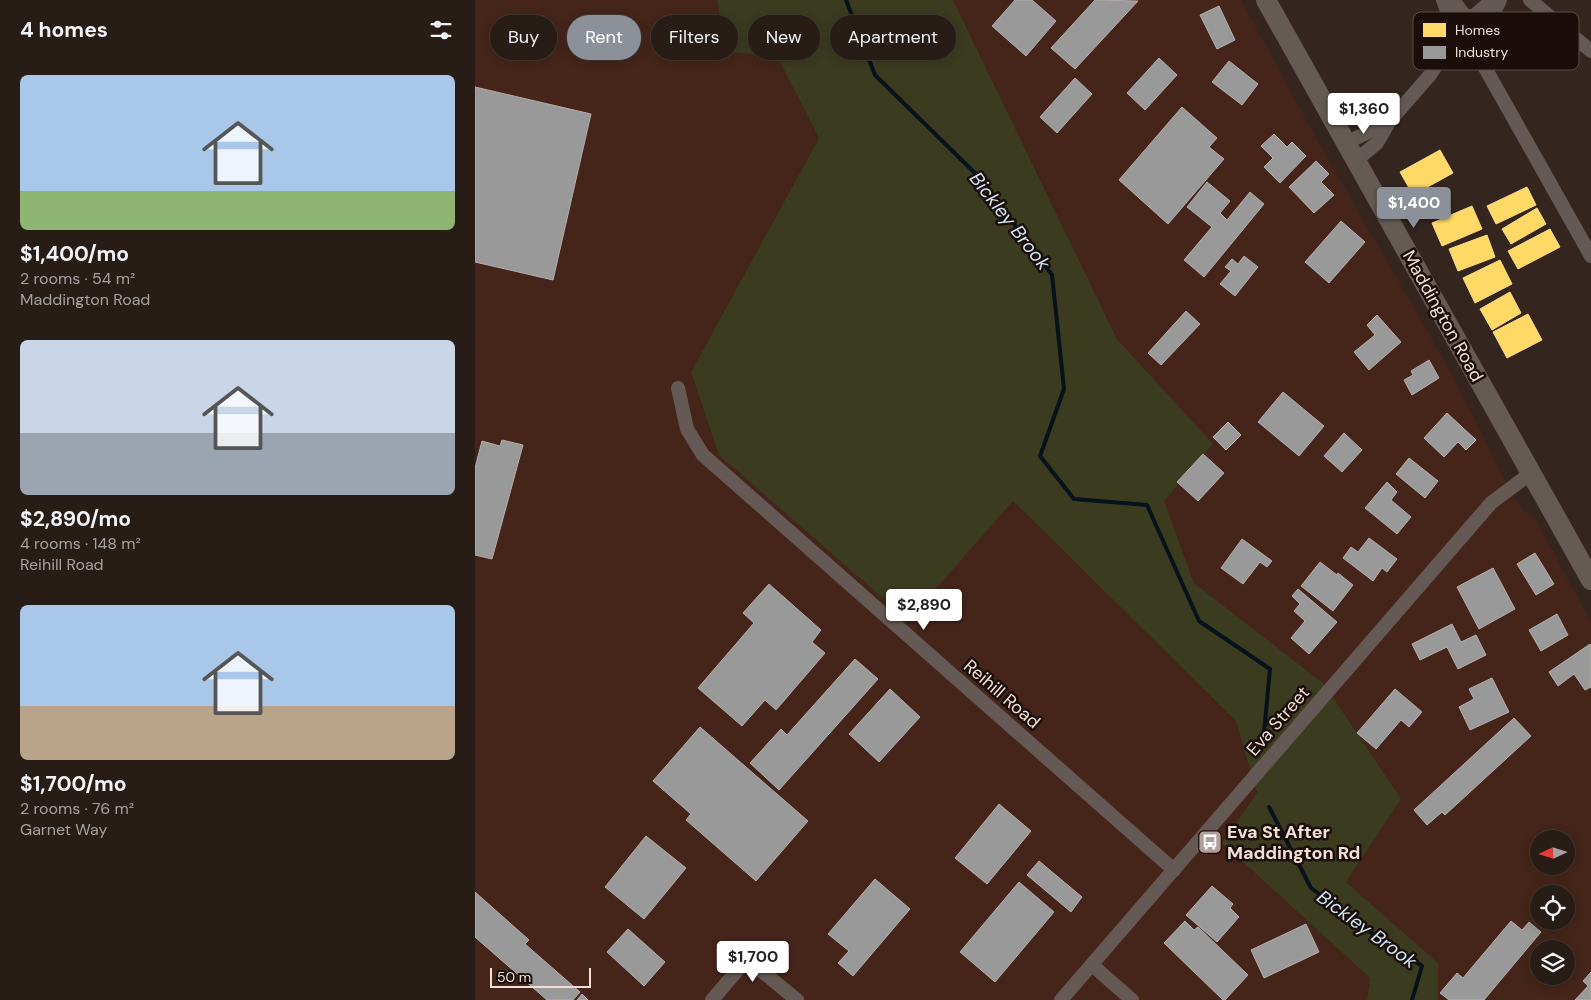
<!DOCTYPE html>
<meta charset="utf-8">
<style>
:root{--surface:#281c17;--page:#302520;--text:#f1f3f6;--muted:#a5a1a1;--line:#443a36;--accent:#8c9099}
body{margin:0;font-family:"DM Sans",sans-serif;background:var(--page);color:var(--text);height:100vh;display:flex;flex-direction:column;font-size:19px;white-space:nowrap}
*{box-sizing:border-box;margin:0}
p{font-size:16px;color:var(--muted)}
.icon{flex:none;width:28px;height:28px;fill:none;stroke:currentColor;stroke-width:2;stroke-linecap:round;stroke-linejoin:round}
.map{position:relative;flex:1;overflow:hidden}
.panel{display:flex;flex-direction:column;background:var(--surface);width:475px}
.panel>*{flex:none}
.guide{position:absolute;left:15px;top:15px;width:475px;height:45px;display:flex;gap:10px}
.needle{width:32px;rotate:266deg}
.controls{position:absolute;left:1055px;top:830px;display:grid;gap:10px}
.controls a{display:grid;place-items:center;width:45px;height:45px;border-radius:50%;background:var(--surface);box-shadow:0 2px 12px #0003,0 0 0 1px var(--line);font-size:25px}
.scale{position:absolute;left:15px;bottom:12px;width:101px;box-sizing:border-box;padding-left:5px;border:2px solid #f2dfd8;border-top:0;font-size:14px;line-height:18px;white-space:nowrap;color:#f2dfd8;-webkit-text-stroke:4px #1b0e0a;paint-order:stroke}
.price{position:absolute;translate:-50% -42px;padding:0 11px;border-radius:5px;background:#fff;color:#222;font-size:16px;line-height:32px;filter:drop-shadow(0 1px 2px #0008)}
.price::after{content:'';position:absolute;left:50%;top:30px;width:15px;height:11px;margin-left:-8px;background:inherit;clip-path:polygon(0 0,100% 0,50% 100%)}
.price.on{background:var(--accent);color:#fff}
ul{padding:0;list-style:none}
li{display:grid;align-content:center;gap:10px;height:265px;padding:0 20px}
li span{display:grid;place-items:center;height:155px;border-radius:8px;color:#555}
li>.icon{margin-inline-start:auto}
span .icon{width:90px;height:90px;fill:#fffc;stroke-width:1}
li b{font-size:21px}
h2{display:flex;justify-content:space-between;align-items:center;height:60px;padding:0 20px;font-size:21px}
.tag{padding:0 18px;border-radius:22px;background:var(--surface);box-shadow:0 2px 12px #0003,0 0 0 1px var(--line);font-size:18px;line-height:45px}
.tag.on{background:var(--accent);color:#fff}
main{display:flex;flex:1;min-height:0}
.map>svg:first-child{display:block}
</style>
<main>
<section class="panel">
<h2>4 homes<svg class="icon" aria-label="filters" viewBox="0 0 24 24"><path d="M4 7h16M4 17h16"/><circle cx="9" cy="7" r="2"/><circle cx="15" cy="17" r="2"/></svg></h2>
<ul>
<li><span style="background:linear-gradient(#a9c7e8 75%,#8fb573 0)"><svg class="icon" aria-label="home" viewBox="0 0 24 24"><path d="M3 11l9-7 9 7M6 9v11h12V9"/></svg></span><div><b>$1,400/mo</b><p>2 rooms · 54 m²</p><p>Maddington Road</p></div></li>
<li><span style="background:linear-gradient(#c9d6e8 60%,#9aa5b1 0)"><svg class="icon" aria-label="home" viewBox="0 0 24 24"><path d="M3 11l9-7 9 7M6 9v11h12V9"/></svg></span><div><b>$2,890/mo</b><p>4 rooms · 148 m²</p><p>Reihill Road</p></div></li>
<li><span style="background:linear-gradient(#a9c7e8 65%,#b9a48a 0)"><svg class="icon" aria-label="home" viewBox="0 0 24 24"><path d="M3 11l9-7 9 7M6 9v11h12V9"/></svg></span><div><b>$1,700/mo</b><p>2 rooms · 76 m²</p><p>Garnet Way</p></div></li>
</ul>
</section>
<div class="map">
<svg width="1116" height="1000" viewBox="0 0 1116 1000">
<rect width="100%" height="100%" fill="#35251f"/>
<g fill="#45251a" fill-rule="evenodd">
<polygon points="0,0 242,0 250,51 303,58 344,138 216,372 538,501 761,721 782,793 747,843 895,978 892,1000 0,1000"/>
<path d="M478,0H766L847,149L953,332L999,417L1024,469L1048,511L1060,518L1116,622V1000H963V963L871,882L849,684L719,583L688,501L737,444L642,339ZM1064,839H1091V866H1064ZM1064,894H1091V921H1064ZM1064,949H1091V976H1064Z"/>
</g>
<polygon fill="#3a3b1f" points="242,0 478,0 642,339 738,444 689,501 719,583 849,684 926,799 871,882 963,963 963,1000 892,1000 895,978 747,843 782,793 761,721 538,501 433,620 244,455 216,372 344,138 303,58 250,51"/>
<g fill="#ffd966" stroke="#fbdb88">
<polygon points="965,150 978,173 938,195 925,172"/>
<polygon points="1052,187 1061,205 1021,224 1012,206"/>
<polygon points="997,206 1007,229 967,246 957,223"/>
<polygon points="1062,208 1071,224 1036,244 1027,229"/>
<polygon points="1075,229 1085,247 1043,269 1033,251"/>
<polygon points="1012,235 1020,257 983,271 974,249"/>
<polygon points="1025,260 1037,284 1000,303 988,278"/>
<polygon points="1035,292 1046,313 1017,330 1005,309"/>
<polygon points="1053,314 1067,340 1032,358 1018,332"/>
</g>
<g fill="#999" stroke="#b4aeac">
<polygon points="540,0 557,0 581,21 551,56 517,26"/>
<polygon points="620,0 663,1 600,69 576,48"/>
<polygon points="744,6 760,40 742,49 725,15"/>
<polygon points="684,58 702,75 670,110 652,93"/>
<polygon points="754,61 783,84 767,105 737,82"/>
<polygon points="600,78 617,94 582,133 565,117"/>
<polygon points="0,87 116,114 78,280 0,262"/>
<polygon points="707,107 742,138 734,147 749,159 693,224 644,180"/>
<polygon points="799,134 812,147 817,142 831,156 805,183 789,167 798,158 786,146"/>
<polygon points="841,161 854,174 846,182 859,195 839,213 814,187"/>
<polygon points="732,182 755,201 745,213 752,220 775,192 789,204 729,277 709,260 737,227 712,207"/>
<polygon points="866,221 890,242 854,283 830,262"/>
<polygon points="769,256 783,267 760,296 745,284 756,271 750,267 757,259 763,264"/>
<polygon points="711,311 725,324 686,365 673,353"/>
<polygon points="902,315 926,342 894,370 879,352 900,335 892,325"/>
<polygon points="954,360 964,378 937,395 929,380 938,375 936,371"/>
<polygon points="808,392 849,426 824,456 783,422"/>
<polygon points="972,413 1001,440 991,450 983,442 969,457 949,438"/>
<polygon points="753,422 766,435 751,450 738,437"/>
<polygon points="869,433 887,450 867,472 849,456"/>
<polygon points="27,440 48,445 17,559 0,555 0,468 7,441 25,446"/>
<polygon points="728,454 749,473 723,501 702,482"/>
<polygon points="934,458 963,481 950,498 921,474"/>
<polygon points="912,482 922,492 916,500 936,517 922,534 890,508"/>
<polygon points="894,538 922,559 912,572 907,568 898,581 868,558 876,547 883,552"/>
<polygon points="767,539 797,561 792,567 785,562 768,584 746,568"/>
<polygon points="1060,553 1079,584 1061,595 1042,564"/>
<polygon points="845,562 862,575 863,573 878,585 858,611 826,586"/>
<polygon points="1018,568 1040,609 1004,629 982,587"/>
<polygon points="294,584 346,630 337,642 350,653 301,710 290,700 267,726 223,688 279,623 268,613"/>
<polygon points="823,589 862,622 834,654 816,638 830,621 819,611 825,604 817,596"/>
<polygon points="1082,614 1093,635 1066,651 1054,630"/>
<polygon points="977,624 986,642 1001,635 1011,655 983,669 972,647 945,660 937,644"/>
<polygon points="1115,644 1116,646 1116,687 1110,690 1099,674 1083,686 1074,672"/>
<polygon points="380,659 403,679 304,790 275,763 306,729 312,735"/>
<polygon points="1017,678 1034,712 995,730 984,707 999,699 994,689"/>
<polygon points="415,689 445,717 404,762 374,734"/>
<polygon points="920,689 947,712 934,727 926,720 901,749 882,733"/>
<polygon points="1039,718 1056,736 970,815 967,812 952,825 939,810"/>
<polygon points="225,727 333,821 281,881 211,820 216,814 178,781"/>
<polygon points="524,804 556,831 512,884 480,858"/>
<polygon points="171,836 211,868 169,919 130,887"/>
<polygon points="564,861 607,897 596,912 552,875"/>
<polygon points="400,879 435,909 378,976 363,963 374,951 353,934"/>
<polygon points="544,882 579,912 520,982 485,952"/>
<polygon points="737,886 758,904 755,908 764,917 742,942 711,915"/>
<polygon points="0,892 54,940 50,944 105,992 98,1000 72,1000 0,937"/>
<polygon points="710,921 719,930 723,927 773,975 750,1000 748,1000 689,943"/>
<polygon points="1036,921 1047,930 1054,922 1066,932 1009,1000 974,1000 965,993 982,973 988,978"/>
<polygon points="831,924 844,952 789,978 776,950"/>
<polygon points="153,929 190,962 169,986 132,952"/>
<polygon points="1116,972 1116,1000 1100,1000 1113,986 1108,981"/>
<polygon points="107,994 113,1000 102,1000"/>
</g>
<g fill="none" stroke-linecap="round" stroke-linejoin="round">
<g stroke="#06131c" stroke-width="4">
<polyline points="371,0 400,75 505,178 577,275 589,389 565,456 599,499 672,505 724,621 795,669 788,743"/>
<polyline points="794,807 836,888 895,932 947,966 937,1000"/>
</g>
<g stroke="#655955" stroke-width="14">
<polyline points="968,0 978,28"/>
<polyline points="978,0 990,16"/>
<polyline points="1055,0 1116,51"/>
<circle cx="994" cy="33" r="17"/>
<polyline points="999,16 1017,0"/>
<polyline points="1011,29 1025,0"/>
<polyline points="1000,50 1116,256"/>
<polyline points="871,143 914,122"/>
<polyline points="880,161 902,143 914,122 955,75 978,38"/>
<polyline points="203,388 212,429 228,455 699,870"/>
<polyline points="617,965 657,1000"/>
<polyline points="237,1000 272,959 322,1000"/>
<polyline points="586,1000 1016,503 1056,473"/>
</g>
<polyline stroke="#655b54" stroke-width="20" points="791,0 1116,580"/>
</g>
<defs>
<g id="bus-square" transform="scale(1.25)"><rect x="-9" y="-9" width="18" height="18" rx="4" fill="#b09e97" stroke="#1b0e0a"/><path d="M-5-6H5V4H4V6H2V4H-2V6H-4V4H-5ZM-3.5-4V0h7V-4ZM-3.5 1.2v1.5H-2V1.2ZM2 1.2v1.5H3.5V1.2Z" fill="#fff"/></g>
</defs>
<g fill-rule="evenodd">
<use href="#bus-square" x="735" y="842"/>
</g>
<g text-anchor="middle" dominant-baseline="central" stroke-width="5" stroke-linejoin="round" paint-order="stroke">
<g font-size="18" fill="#f2dfd8" stroke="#1b0e0a">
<text transform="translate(968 316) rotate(61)">Maddington Road</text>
<text transform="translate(527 694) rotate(41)">Reihill Road</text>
<text transform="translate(803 721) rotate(-49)">Eva Street</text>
</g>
<g font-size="18" font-weight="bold" fill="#f2dfd8" stroke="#1b0e0a" text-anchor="start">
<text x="752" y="832">Eva St After<tspan x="752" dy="21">Maddington Rd</tspan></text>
</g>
<g font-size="19" font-style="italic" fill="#cde7f7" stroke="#1b0e0a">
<text transform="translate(535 221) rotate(52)">Bickley Brook</text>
<text transform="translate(892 929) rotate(36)">Bickley Brook</text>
</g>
</g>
<rect x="938" y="12" width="166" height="58" rx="8" fill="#1b0e0a" stroke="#5c4d48" stroke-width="1"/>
<rect x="948" y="23" width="23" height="14" fill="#ffd966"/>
<rect x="948" y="46" width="23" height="13" fill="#999"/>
<g font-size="14" fill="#f2dfd8">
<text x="980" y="35">Homes</text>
<text x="980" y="57">Industry</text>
</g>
</svg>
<div class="controls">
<a><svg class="needle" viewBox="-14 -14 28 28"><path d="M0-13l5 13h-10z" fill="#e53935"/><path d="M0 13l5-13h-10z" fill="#a5a1a1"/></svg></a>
<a><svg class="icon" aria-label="locate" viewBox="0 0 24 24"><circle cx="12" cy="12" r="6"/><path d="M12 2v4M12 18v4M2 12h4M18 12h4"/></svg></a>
<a><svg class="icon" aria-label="layers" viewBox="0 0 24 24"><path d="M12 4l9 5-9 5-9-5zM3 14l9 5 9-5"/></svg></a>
</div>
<div class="scale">50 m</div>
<b class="price" style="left:889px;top:135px">$1,360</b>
<b class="price on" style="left:939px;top:229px">$1,400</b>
<b class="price" style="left:449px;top:631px">$2,890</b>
<b class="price" style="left:278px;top:983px">$1,700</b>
<div class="guide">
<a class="tag">Buy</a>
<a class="tag on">Rent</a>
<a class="tag">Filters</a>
<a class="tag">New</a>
<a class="tag">Apartment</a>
</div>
</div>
</main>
